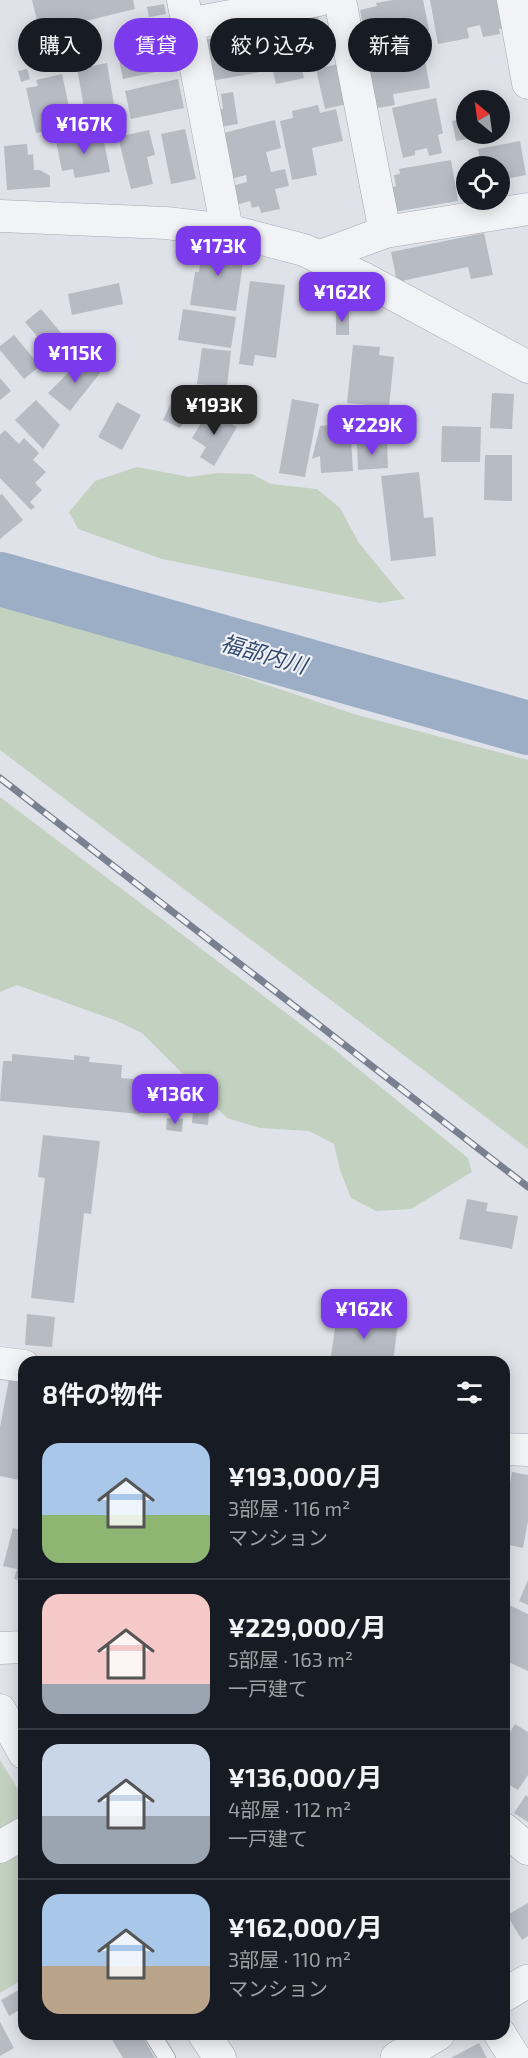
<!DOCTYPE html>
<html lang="ja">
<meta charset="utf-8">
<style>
:root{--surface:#171b24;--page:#242831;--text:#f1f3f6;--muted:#9ea1a6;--line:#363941;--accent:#7c3aed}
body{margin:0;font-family:"Exo 2","Noto Sans JP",sans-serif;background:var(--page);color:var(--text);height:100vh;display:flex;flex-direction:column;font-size:22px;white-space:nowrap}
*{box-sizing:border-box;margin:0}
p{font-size:20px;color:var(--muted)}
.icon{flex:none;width:33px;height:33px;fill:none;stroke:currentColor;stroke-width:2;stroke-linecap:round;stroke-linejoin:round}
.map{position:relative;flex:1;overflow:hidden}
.sheet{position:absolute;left:18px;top:1356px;width:492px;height:684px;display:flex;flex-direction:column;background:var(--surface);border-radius:18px;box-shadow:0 3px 15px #0003}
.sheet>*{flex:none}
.guide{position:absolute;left:18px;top:18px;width:492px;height:54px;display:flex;gap:12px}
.needle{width:39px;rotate:331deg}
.fabs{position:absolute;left:456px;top:90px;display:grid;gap:12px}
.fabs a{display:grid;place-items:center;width:54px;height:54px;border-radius:50%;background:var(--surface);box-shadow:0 3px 15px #0003;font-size:30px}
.price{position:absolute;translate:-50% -51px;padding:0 14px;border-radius:12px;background:var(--accent);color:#fff;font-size:20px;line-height:39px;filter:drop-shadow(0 2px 3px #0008)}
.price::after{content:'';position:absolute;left:50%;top:36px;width:18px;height:14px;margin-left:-9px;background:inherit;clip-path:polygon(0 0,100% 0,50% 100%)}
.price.current{background:#222;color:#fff}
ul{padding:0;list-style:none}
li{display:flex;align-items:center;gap:18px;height:150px;padding:0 24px}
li+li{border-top:2px solid var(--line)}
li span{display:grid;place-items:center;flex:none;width:168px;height:120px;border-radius:18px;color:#555}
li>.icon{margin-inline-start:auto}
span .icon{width:72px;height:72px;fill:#fffc;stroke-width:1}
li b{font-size:26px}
h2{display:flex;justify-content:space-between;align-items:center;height:72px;padding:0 24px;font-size:26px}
.pill{padding:0 21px;border-radius:27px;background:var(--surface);box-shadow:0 3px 15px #0003;font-size:21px;line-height:54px}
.pill.current{background:var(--accent);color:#fff}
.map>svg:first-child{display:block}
</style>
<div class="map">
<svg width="528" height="2058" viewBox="0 0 528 2058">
<rect width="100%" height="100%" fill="#dfe2e8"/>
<g fill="#c3d1c1">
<polygon points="137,467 189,477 218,473 252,474 271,484 317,489 340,508 359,543 405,599 380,603 162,559 78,529 69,512 95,481"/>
<polygon points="0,596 357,715 528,760 528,1149 0,750"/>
<polygon points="0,797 335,1050 468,1158 472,1172 411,1209 376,1211 351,1198 340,1170 334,1144 309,1131 260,1128 227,1118 142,1033 117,1021 17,985 0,992"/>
<polygon points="0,1760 24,1799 24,1816 0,1830"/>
<polygon points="24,1846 24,1979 0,1993 0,1860"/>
</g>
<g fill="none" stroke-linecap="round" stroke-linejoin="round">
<polyline stroke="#9cadc6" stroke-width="54" points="0,579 528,728"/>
</g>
<g fill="#b7bbc4">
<polygon points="32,0 133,0 135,9 69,25 72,35 42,42"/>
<polygon points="393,0 423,0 429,30 381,40 384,53 362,57 359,46 367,44 360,10 377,6 376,3"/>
<polygon points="430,0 499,0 504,28 499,29 500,34 483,37 480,25 467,28 469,38 438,44"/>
<polygon points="164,4 166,14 149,17 147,7"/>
<polygon points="316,8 326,46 298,53 304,78 276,84 261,21"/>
<polygon points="253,31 261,72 211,81 203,40"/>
<polygon points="174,38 177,53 171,54 174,68 123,79 117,50"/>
<polygon points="423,50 430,88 393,94 395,105 372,109 364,66 379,62 378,59"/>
<polygon points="107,63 116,117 87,123 77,69"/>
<polygon points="338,64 347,104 325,109 316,69"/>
<polygon points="27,69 30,79 21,82 18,71"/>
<polygon points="62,74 73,125 36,133 26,88 38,86 36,80"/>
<polygon points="178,79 184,108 131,119 125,91"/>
<polygon points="233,92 238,124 220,127 217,110 223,109 221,94"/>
<polygon points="436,98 443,133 438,135 442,153 429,156 427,148 415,151 415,155 403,158 392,108"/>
<polygon points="318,105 320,113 336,109 343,141 312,148 317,175 292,180 280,121 293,118 292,111"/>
<polygon points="466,118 466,134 487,135 456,141 452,121"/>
<polygon points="275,120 281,148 266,152 271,172 285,169 289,186 275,189 280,209 261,213 259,206 252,208 250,201 232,206 228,187 247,182 246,175 227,180 216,135"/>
<polygon points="185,129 196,179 171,184 161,134"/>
<polygon points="149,130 155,155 147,157 153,184 131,189 118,137"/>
<polygon points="102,132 110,172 75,178 73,169 62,171 56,141"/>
<polygon points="520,141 526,175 500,180 500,166 481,166 478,149"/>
<polygon points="27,144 28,155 33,154 34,170 40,170 50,176 50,187 7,190 4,146"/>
<polygon points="451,160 458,201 394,212 390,188 396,186 394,175 400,174 399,169"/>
<polygon points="484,233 493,275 471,279 468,267 397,282 391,252"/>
<polygon points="203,243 245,248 236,311 190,305 195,272 199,272"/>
<polygon points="250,281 285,285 276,358 255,355 253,366 239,364"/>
<polygon points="119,283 123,304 72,315 68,294"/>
<polygon points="41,309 67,340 51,353 25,322"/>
<polygon points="183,309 236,317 231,348 178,340"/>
<rect x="336" y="311" width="13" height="24"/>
<polygon points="14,335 40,366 24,379 0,350 0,346"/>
<polygon points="353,345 380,347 379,355 394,357 389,407 347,403"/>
<polygon points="202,348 231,351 227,387 197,384"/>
<polygon points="85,356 100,373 70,411 48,393"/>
<polygon points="0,378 11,391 0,400"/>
<polygon points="492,393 514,394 512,429 490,428"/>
<polygon points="174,397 197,408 190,424 184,421 180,428 163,420"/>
<polygon points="292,399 319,404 305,477 279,473"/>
<polygon points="36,400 60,425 43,449 15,420"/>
<polygon points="117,402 141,415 122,450 98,437"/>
<polygon points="209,410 237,427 214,466 200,457 206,447 192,438"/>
<polygon points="350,423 353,471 321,473 320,456 312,459 320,426"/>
<polygon points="442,426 481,427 480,462 441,462"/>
<polygon points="5,430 19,444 24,438 39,453 33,460 46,472 35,483 42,490 30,502 35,507 31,510 0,478 0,435"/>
<polygon points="387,443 388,468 358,470 357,444"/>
<polygon points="485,455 512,455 512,501 484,500"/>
<polygon points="419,472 424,518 433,517 436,556 391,561 381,476"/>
<polygon points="2,494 23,520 0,539 0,495"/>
<polygon points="12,1054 74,1060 74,1055 90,1057 89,1062 122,1065 121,1078 143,1080 140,1114 0,1101 3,1061 12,1061"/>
<polygon points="193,1111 209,1112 208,1125 192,1123"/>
<polygon points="167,1118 183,1119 182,1132 166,1130"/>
<polygon points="43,1135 100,1141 91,1214 84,1213 74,1303 31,1298 45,1178 38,1177"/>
<polygon points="467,1199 488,1203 486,1211 518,1216 512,1249 459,1239"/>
<polygon points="27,1314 55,1317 52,1347 25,1345"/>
<polygon points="337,1315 398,1323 393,1362 330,1362"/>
<polygon points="10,1374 24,1376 24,1456 19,1480 0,1476 0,1427"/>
<polygon points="512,1472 528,1475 528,1521 523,1548 504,1544 504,1514"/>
<polygon points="13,1528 24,1531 24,1581 14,1579 17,1569 3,1566"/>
<polygon points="528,1580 528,1605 519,1601"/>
<polygon points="505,1603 528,1614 528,1671 504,1660"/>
<polygon points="515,1724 528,1732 528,1775 518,1790 504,1782 504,1742"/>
<polygon points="526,1795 528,1797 528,1822 514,1813"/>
<polygon points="528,1903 528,1936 522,1940 507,1915"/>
<polygon points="24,1987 24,2014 21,2009 9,2016 1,2000"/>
<polygon points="0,2022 14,2048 0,2056"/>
<polygon points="118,2034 141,2034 155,2058 123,2058 111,2038"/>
<polygon points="479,2043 487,2058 451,2058"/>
</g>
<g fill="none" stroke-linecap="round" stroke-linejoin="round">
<g stroke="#a5a9b2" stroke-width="18">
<polyline id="service" points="152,2034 167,2058"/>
</g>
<g stroke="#a5a9b2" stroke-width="33">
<g id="minor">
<polyline points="183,0 227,230"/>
<polyline points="340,0 385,232"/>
<polyline points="513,0 528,83"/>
<polyline points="187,24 319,0"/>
<polyline points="0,216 166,223 227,230 304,250 365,279 528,367"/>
<polyline points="318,257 385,232 528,209"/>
<polyline points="0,1363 24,1366"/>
<polyline points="504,1449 528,1450"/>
<polyline points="0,1648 24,1647"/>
<polyline points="0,1710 24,1753"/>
<polyline points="504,1829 528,1849"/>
<polyline points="0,1847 24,1833"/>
<polyline points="204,2034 220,2058"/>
<polyline points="500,2034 515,2058"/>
</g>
</g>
<g stroke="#a5a9b2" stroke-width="34">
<g id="tertiary">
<polyline points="504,1995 528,1981"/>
<polyline points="397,2058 438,2034"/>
</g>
</g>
<use href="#service" stroke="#f2f3f6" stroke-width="16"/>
<use href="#minor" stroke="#f2f3f6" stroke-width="32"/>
<use href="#tertiary" stroke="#f2f3f6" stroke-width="33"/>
<g stroke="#798090" stroke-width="7">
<polyline id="rail" points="0,778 528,1187"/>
</g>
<use href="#rail" stroke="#eff1f5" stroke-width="4.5" stroke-dasharray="14" stroke-linecap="butt"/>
</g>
<g text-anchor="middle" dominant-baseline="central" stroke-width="4.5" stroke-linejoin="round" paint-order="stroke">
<g font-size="22" font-style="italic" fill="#354a70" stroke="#eff1f5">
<text transform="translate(264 653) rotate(16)">福部内川</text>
</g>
</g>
</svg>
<div class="fabs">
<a><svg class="needle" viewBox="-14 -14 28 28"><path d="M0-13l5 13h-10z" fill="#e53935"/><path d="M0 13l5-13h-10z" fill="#9ea1a6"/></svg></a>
<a><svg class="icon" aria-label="locate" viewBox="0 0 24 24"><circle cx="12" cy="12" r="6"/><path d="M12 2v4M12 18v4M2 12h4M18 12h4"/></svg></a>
</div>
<b class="price" style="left:84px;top:155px">¥167K</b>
<b class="price" style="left:218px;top:277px">¥173K</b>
<b class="price" style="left:342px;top:323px">¥162K</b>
<b class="price" style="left:75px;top:384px">¥115K</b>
<b class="price current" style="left:214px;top:436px">¥193K</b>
<b class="price" style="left:372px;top:456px">¥229K</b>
<b class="price" style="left:175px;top:1125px">¥136K</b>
<b class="price" style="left:364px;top:1340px">¥162K</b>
<div class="guide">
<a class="pill">購入</a>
<a class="pill current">賃貸</a>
<a class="pill">絞り込み</a>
<a class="pill">新着</a>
</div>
<section class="sheet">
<h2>8件の物件<svg class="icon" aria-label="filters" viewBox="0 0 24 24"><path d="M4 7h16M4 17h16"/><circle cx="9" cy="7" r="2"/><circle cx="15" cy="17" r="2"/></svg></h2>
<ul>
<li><span style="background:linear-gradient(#a9c7e8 60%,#8fb573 0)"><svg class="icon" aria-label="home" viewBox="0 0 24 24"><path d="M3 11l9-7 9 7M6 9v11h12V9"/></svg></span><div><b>¥193,000/月</b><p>3部屋 · 116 m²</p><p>マンション</p></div></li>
<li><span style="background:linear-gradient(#f6c9c9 75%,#9aa5b1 0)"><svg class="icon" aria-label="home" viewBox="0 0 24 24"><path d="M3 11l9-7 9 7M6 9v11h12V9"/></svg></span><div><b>¥229,000/月</b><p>5部屋 · 163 m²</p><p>一戸建て</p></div></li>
<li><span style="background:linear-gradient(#c9d6e8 60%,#9aa5b1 0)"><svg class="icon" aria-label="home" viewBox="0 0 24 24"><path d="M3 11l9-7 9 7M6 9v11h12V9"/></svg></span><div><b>¥136,000/月</b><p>4部屋 · 112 m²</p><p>一戸建て</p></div></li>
<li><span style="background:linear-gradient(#a9c7e8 60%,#b9a48a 0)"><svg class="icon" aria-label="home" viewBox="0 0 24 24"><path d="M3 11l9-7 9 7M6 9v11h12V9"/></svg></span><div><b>¥162,000/月</b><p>3部屋 · 110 m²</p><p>マンション</p></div></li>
</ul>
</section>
</div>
